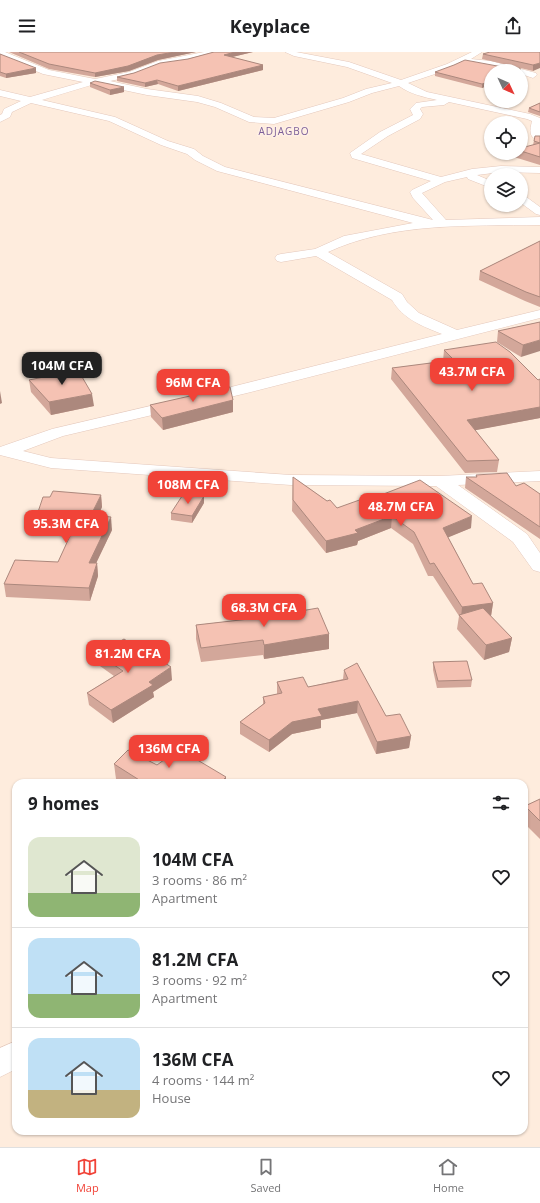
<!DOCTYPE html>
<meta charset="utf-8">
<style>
:root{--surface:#fff;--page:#f2f2f2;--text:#202124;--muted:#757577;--line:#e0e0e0;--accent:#f14338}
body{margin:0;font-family:"Open Sans",sans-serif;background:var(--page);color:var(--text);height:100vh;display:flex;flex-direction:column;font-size:15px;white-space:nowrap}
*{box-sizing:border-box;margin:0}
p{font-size:13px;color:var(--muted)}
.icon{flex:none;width:22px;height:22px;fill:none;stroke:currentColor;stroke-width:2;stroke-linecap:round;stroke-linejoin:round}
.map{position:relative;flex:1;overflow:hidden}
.drawer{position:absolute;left:12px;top:727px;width:516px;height:356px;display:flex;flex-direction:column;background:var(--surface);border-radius:12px;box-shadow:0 1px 3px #0004}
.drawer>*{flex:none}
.needle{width:26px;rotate:134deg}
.tools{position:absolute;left:484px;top:12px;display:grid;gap:8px}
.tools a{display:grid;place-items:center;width:44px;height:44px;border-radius:50%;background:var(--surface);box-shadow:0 1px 3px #0004;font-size:20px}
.price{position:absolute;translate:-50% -34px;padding:0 9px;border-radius:8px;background:var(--accent);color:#fff;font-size:13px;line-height:26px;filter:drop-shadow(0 1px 2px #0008)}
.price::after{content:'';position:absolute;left:50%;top:24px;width:12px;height:9px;margin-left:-6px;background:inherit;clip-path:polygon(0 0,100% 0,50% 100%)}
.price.active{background:#222;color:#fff}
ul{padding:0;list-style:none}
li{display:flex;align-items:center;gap:12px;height:100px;padding:0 16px}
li+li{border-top:1px solid var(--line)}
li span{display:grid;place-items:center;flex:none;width:112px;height:80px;border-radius:12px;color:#555}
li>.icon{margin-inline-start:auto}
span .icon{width:48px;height:48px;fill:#fffc;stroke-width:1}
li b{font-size:17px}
h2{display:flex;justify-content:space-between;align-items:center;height:48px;padding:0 16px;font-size:17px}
header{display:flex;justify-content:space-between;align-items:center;height:52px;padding:0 16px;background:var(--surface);font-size:18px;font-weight:700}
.tabs{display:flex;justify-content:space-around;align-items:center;height:56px;border-top:1px solid var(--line);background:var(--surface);font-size:11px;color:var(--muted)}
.tabs a{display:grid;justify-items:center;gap:2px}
.tabs .active{color:var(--accent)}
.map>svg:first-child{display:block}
</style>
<header><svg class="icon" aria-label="menu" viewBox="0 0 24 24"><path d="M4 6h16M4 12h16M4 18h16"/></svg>Keyplace<svg class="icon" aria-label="share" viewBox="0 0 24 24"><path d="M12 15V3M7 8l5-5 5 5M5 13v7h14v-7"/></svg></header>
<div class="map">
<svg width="540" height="1095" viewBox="0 0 540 1095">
<rect width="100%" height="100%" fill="#feecdd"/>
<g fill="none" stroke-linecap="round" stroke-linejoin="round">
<g stroke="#e4c8bc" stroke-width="1">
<g id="street">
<path d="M0,0H5L49,18L95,27L129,20L158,9L204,0H217L216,2L188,10L160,14L134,24L110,29L147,37L198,44L221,51L254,65L274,66L343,46L366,37L392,31L347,15L294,4L285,0H296L349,10L401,28L447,12L472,0H482L471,7L491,9L536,21L537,23L533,26L521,22V19H508L464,10L453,16L408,31L427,40L530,62L540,66V89C528,86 530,78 532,69L527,67L449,50L444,53L422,55L420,57L423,62L420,67L388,84L361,102L441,125L472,117L501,114L540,115V121L501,120L477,123L491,129V136L468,127L467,125L445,130L422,141L446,168L540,165V173C470,174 393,170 328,200L402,242L407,250L419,261L457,278L540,258V266L247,341L205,351L199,349L197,346L199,343L442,282C422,274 403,267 392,248L316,204L281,210L277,209L275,206L277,203L281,202L315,197L344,184L413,171L217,119L195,108L187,102L161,93L109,69L31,51L12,60L10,65L0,70V63L2,62L4,57L21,49L0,44V38L30,45L83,30L43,22L0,4ZM95,32L147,43L197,50L215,55L249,70L274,72L349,50L372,41L399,34C410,42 424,45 437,48L416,51L410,57L413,63L380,80L350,101L352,106L431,129L412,138L410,140L413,146L433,168L225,115L203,104L194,97L168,89L115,65L42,48Z"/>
<polygon points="521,143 525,144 540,155 540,163 536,162 521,151"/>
<polygon points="176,348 182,350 184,353 182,356 63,384 23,399 51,406 291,423 440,424 540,419 540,429 458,433 527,482 540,501 540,520 533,518 513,490 436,434 291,433 51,416 0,403 0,395 52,377"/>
<polygon points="16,989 16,1017 0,1025 0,996"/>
</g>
</g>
<use href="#street" fill="#fff" fill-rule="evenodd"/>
</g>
<g fill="#d3a79a">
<polygon points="9,0 196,0 158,8 129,19 95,25 49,17"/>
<polygon points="214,0 253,0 232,5 263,13 263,18 178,39 158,32 145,35 117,29 117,25 134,21"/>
<polygon points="540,0 533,19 482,7 483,2"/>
<polygon points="0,2 36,21 6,26 0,24"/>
<polygon points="508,16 482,36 435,24 435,20"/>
<polygon points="90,31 124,40 110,43 90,35"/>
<polygon points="540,51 540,64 528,60 529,56"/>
<polygon points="535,84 540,84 540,113 514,105 514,101 521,101 521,96 533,93"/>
<polygon points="540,189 540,255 525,249 479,228 480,219"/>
<polygon points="540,270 521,305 497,290 498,279"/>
<polygon points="444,298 538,328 540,327 540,366 475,378 499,408 497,420 465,421 391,327 392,316 444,310 443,309"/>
<polygon points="29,328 94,354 51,363 31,340"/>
<polygon points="233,348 233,360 163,378 151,365 150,353"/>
<polygon points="476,423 516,434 540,442 540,487 465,436 466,425 476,425"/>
<polygon points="293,425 337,456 368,448 471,476 448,485 473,532 493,551 491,564 490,564 512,586 509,600 484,608 457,577 459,564 433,524 428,524 413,492 391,476 358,489 357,493 326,501 292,459"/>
<polygon points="101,443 102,455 98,464 112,478 96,511 97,511 98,524 90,549 6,545 4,532 58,510 70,485 36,482 35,469 50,445"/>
<polygon points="204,451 192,471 171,468 171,461"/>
<polygon points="257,560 289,561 329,597 264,607 263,603 201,610 196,587 196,573 257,566"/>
<polygon points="98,602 172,628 153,640 154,645 113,671 89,653 87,641 114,624 100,614"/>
<polygon points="433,610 472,628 471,635 437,636 433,618"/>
<polygon points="344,618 386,664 411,684 409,696 376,702 357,661 321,668 321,676 292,682 269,700 240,682 240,670 263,652 263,645 277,642 277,630 308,635 343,627"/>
<polygon points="114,712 157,713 226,731 122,731 116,727"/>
<polygon points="540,747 540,787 524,771 524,758 525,754"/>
</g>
<g fill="#ac887d">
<polygon points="175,0 196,0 158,8 129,19 95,25 95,21 157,3"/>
<polygon points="235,0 253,0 224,7 224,3"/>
<polygon points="540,11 540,16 533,19 533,13"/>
<polygon points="263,13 263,18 178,39 178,34"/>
<polygon points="36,16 36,21 6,26 6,22"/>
<polygon points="157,28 158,32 145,35 145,31"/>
<polygon points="491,29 491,33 482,36 482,32"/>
<polygon points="124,35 124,40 110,43 110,38"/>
<polygon points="540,288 540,299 521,305 523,293"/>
<polygon points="0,339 2,351 0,352"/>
<polygon points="92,342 94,354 51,363 49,350"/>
<polygon points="233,348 233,360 163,378 162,366"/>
<polygon points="540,355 540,366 466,380 467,368"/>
<polygon points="101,443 102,455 92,476 91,463"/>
<polygon points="204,444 204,451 192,471 192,464"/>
<polygon points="392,464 391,476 358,489 357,493 326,501 326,489"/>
<polygon points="472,464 471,476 442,488 443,476"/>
<polygon points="111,465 112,478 90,524 89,511"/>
<polygon points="97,511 98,524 90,549 89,536"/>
<polygon points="493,551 491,564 462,567 461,566 462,555"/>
<polygon points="329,582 329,597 264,607 264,593"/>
<polygon points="512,586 509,600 484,608 486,593"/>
<polygon points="171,615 172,628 153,640 154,645 113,671 111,658 149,630"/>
<polygon points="358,649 357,661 321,668 321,676 292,682 269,700 269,688 292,670 318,657"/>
<polygon points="411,684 409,696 376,702 377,690"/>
<polygon points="226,725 226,731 220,731"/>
</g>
<g fill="#f5c2b3" stroke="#ac887d">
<polygon points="19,0 175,0 157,3 128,14 95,21 49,12"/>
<polygon points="214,0 235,0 224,3 263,13 178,34 157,28 145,31 117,25 134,21 160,11 188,7"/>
<polygon points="490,0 540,0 540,11 533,13 483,2"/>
<polygon points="0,2 36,16 6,22 0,20"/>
<polygon points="465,8 508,16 520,16 520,19 491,19 491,29 482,32 435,20 454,13"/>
<polygon points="95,29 124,35 110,38 90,31"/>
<polygon points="540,51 540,60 529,56"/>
<polygon points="535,84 540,84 540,91 534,89"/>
<polygon points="540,91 540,105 521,99 521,96"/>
<polygon points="540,189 540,245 526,240 480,219"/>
<polygon points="540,270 540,288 523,293 498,279"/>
<polygon points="496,290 510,300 538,328 540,327 540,355 467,368 499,408 467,409 392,316 454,308 444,298"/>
<polygon points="78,318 92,342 49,350 29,328"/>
<polygon points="230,335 233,348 162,366 150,353"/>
<polygon points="507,421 516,434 524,431 540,442 540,475 466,425 477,425 476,423"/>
<polygon points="293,425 327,449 330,448 337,456 365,446 368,448 420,428 472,464 443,476 473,532 482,531 493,551 462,555 434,511 430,512 414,480 392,464 355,478 358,481 326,489 293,448"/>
<polygon points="53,439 101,443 91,463 111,465 89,511 97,511 89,536 4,532 15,508 58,510 75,473 35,469 43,445 50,445"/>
<polygon points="184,441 204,444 192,464 171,461"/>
<polygon points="286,555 289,561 318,556 329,582 264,593 263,588 201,596 196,573 258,566 257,560"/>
<polygon points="483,556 512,586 486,593 459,563"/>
<polygon points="124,587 145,601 147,599 171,615 149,630 153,633 111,658 87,641 123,619 98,602"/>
<polygon points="467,609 472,628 438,629 433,610"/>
<polygon points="357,611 386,664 400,662 411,684 377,690 358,649 318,657 322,664 292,670 269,688 240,670 265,651 263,645 282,641 277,630 303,625 308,635 348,627 344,618"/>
<polygon points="179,697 226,725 220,731 144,731 114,712 128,698 157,713"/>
<polygon points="540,747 540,769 525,754"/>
</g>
<g text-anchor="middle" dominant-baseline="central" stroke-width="3" stroke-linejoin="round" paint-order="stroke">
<g font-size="10" letter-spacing="1" fill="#7c5f99" stroke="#fff0e5">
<text x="284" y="79">ADJAGBO</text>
</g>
</g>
</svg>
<div class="tools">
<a><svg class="needle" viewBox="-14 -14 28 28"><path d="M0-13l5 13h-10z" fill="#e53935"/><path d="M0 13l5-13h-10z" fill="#757577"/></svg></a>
<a><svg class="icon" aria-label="locate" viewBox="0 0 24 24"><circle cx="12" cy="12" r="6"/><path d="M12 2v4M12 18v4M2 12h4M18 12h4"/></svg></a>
<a><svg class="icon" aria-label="layers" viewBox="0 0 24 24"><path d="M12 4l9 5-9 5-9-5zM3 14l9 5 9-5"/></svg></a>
</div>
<b class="price active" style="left:62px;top:334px">104M CFA</b>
<b class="price" style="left:472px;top:340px">43.7M CFA</b>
<b class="price" style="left:193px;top:351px">96M CFA</b>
<b class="price" style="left:188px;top:453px">108M CFA</b>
<b class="price" style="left:401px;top:475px">48.7M CFA</b>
<b class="price" style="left:66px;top:492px">95.3M CFA</b>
<b class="price" style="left:264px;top:576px">68.3M CFA</b>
<b class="price" style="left:128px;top:622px">81.2M CFA</b>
<b class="price" style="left:169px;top:717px">136M CFA</b>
<section class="drawer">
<h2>9 homes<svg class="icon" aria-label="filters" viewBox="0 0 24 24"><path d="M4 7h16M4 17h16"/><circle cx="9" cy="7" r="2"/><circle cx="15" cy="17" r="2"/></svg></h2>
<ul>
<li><span style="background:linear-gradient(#dfe7d0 70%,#8fb573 0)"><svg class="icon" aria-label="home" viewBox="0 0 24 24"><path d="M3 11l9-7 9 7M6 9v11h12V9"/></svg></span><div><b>104M CFA</b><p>3 rooms · 86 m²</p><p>Apartment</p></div><svg class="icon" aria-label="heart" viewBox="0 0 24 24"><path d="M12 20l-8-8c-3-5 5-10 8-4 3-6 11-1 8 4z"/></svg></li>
<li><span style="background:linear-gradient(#bfe0f5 70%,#8fb573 0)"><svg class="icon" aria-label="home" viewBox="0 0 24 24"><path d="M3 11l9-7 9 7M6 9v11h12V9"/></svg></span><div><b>81.2M CFA</b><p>3 rooms · 92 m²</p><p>Apartment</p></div><svg class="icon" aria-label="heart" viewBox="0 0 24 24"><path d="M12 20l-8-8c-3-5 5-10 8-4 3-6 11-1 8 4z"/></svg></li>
<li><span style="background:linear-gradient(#bfe0f5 65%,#c2b280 0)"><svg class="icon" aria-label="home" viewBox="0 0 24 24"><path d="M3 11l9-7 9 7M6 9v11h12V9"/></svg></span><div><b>136M CFA</b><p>4 rooms · 144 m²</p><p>House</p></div><svg class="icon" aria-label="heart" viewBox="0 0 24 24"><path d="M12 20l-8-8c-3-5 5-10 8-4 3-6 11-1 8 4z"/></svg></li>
</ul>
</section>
</div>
<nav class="tabs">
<a class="active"><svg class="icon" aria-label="map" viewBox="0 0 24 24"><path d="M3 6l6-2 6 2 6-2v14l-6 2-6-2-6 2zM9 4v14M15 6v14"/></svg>Map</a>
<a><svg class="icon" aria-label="saved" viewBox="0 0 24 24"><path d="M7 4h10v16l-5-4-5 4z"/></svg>Saved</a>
<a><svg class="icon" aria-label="home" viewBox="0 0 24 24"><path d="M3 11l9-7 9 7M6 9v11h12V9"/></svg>Home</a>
</nav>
